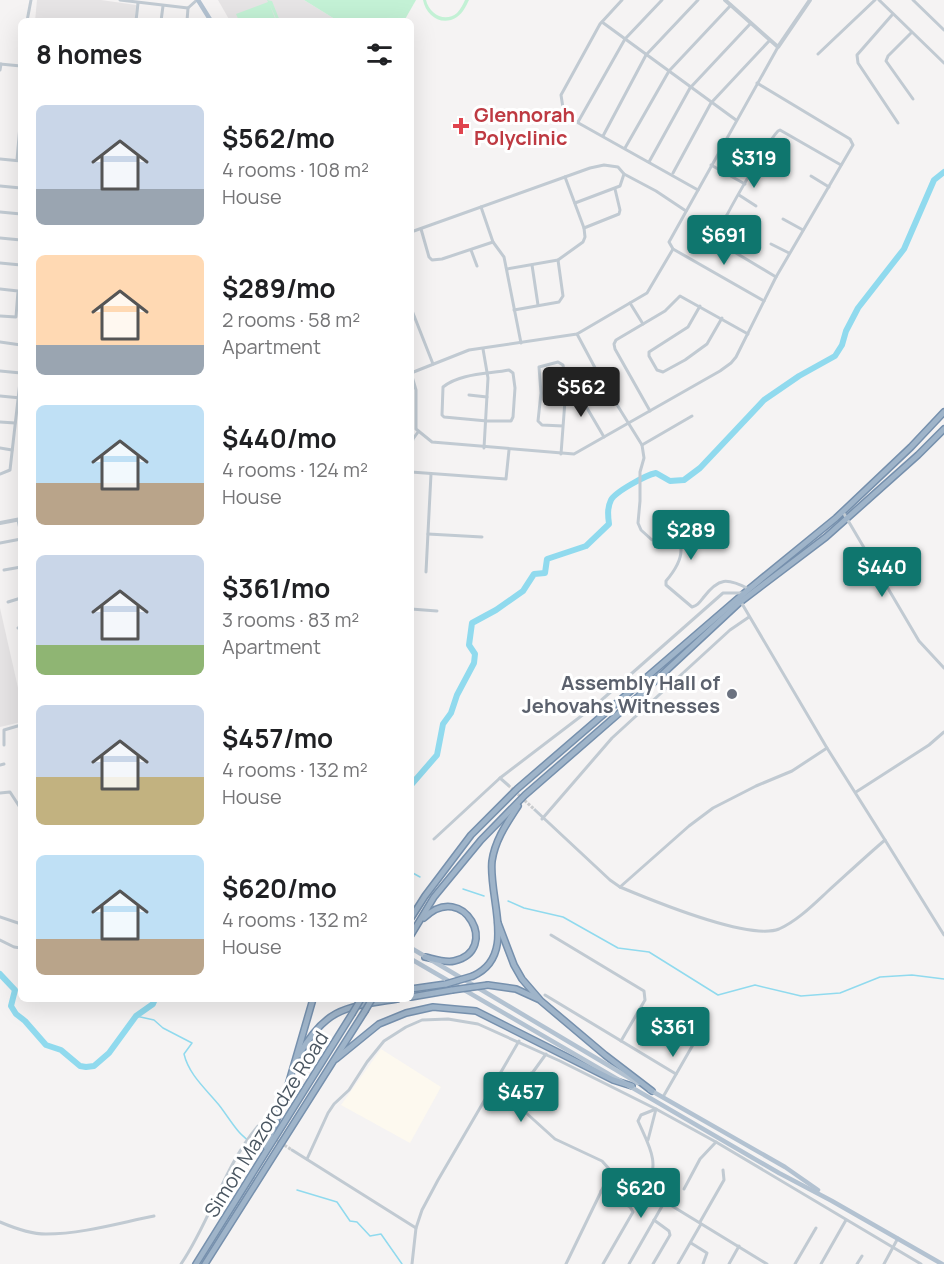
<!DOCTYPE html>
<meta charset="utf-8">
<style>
:root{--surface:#fff;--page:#f2f2f2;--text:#202124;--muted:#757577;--accent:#0f766e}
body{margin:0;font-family:Manrope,sans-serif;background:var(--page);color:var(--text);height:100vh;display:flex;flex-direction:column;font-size:22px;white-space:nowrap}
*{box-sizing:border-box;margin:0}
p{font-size:20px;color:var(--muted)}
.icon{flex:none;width:33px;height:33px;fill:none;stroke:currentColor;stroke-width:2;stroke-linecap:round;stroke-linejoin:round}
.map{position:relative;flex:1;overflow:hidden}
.drawer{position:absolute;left:18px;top:18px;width:396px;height:984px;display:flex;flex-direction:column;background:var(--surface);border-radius:9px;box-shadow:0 6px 24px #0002}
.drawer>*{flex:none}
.price{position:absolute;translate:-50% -51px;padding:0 14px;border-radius:6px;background:var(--accent);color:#fff;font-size:20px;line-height:39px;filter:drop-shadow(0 2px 3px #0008)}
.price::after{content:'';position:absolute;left:50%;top:36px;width:18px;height:14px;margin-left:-9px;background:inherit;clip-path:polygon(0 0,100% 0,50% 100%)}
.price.active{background:#222;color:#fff}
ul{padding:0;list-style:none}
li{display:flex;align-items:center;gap:18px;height:150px;padding:0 18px}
li span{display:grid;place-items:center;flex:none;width:168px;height:120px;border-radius:9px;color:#555}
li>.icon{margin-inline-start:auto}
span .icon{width:72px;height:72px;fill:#fffc;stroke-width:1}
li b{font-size:26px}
h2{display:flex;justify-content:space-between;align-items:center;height:72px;padding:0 18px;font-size:26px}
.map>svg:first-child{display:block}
</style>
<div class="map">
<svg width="944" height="1264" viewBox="0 0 944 1264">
<rect width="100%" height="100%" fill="#f5f3f3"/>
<polygon fill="#fdf9ef" points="381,1049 441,1087 410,1143 341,1105"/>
<g fill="#e6e4e5">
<polygon points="37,0 101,0 136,5 135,21 35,21"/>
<polygon points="218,0 304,0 338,21 230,21"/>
<polygon points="0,608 21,701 21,722 0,727"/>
</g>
<g fill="#c3f1d5">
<polygon points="267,0 272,1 280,21 277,21 270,5 276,21 239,21 236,14 268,2"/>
<polygon points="304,0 416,0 404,21 338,21"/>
<path d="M423,0H426C429,14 445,23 457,13C461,9 463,4 465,0H469C466,6 463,13 457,17C442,27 426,16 423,0Z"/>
</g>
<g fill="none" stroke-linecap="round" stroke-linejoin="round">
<g stroke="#90daee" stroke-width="1.5">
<polyline points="411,872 420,877"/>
<polyline points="463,889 484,896"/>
<polyline points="508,901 524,908 563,917 618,948 649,952 718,995 755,985 801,996 840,993 880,977 912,975 944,979"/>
<path d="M136,1016L154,1020L163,1028L192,1043L184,1054C189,1075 206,1089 219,1105C226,1114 232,1124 239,1132C244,1138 252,1142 255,1149"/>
<polyline points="297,1190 337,1202 350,1221 357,1222 370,1236 381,1234 402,1264"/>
</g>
<g stroke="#90daee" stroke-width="6">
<path d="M411,785L437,755L443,724L451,713L457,695L474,663L475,654L469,645L472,623L496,610L523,591L534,574L545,573L547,559L586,546L609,524C608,516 607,508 611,500C615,492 646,475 656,473L670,481L684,480L700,468L764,400L799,376L835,356L842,345L846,331L858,308L904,249L934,180L944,172"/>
<polyline points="0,974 15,990 11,1006 16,1014 25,1021 46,1045 61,1050 80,1066 86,1067 94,1066 109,1053 136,1016 153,1004 155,999"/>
</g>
<g stroke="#caccce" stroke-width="3" stroke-dasharray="3 1.5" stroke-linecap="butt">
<polyline points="508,785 535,810"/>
<polyline points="273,1138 292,1150"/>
</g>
<g stroke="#7690ad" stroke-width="8">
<g id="trunk">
<polyline points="411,918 425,896 471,835 517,789 749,589 836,518 911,447 944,412"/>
<path d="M424,918C464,879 501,951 454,961C445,963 434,959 425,957"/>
<polyline points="498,923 514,965 522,979 541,1001 605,1055 652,1091"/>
<polyline points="411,935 434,897 481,840 525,795 640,695 739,603 826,537 918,455 944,429"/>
<path d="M473,976C518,956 488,897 492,861C495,840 507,823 518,806"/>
<polyline points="488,985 516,989 538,999"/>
<polyline points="411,989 446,984"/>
<polyline points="411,997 452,990"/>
<path d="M299,1055C326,1007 347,1007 397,999"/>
<polyline points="336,1059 379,1024 406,1013 433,1007 476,1011 613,1080 632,1086"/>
<polyline points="266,1147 282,1106 313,999"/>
<polyline points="196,1264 352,1014"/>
<polyline points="205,1264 365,1011"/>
</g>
</g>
<g stroke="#c1cad2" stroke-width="3">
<polyline points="120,0 188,8 197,0"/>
<polyline points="622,0 600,24 561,95 563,108 566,116 698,190"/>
<polyline points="879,0 944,63"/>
<polyline points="913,0 944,30"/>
<polyline points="892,15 857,55 858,63 898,123"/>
<polyline points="27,21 31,0"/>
<polyline points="136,21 138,3"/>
<polyline points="161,21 163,6"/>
<polyline points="187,21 188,8"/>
<polyline points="602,22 736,120"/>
<polyline points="911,33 888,56 886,61 913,99"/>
<polyline points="818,54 875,0"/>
<polyline points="0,64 21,66"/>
<polyline points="0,70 1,64"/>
<polyline points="578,122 625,39 662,0"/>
<polyline points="603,136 646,55 698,0"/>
<polyline points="625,148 669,71 731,5"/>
<polyline points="765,150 784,161"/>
<polyline points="0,159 21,161"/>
<polyline points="17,160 21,114"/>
<polyline points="649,162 690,88 751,23"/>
<polyline points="711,165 745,184"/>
<polyline points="673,173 711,103 770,40"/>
<polyline points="811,176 829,187"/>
<polyline points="0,186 21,188"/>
<polyline points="739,195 756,206"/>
<polyline points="575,203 620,186 624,174"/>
<polyline points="481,207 493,242 504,257 521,343"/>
<polyline points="0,212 21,214"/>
<polyline points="726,216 746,228"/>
<polyline points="783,219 803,230"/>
<polyline points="584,228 619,214 620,210 615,189"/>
<polyline points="421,229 429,257 432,260 442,259 493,242"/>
<polyline points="411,232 590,168 604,165 618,167 624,174 656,191 686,211"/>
<polyline points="0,238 21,240"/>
<polyline points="771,244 789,253"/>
<polyline points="471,250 477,266"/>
<polyline points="0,263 21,265"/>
<polyline points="532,265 538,305"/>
<polyline points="507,269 558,260 583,242 585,237 584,228 565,177"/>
<path d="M776,277L716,241C715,231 769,140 778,131L780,130L841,165"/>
<polyline points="0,289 18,291 16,317 0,316"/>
<polyline points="764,301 673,249 669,242 778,47"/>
<polyline points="630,303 643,324"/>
<polyline points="700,306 688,327 649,352 649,356 657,370 663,372 685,360 707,344 722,318"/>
<polyline points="411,308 433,364"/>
<polyline points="514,310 559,302 563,296 558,260"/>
<polyline points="577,334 601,379 642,445 692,416"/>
<polyline points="0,342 21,345"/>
<polyline points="483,349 488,378 484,448"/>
<path d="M509,370L513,373L515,388L513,417L511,421H487L444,417L442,415L443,387C460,373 489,374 509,370Z"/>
<polyline points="0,371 21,373 10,470 0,474"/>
<polyline points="411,373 416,390 416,429 432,442 574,454 720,371 731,363 736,357 776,277 853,145 850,139 757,83"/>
<polyline points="411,373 469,350 577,334 647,293 673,249"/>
<polyline points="566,387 577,391 604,437"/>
<polyline points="469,395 487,397"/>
<polyline points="0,396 21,398"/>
<polyline points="650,411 615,349 614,344 616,340 665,311 680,296 748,334"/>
<polyline points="0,422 15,423"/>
<path d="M642,445L644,458L640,472V501L638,523L641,530L652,540L674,535C689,549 677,568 666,581V585L692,607C698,605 699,603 703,598C719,577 727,578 749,589"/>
<polyline points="0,448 12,450"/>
<polyline points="411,448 413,439 418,432"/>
<polyline points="561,454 566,387 563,365 558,362 539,367 541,393 538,421 542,425 563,426"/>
<polyline points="411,472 506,479 509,450"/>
<polyline points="843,512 919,641 944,668"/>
<polyline points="18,520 21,534"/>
<polyline points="428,534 482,537"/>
<polyline points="0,543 21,539"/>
<polyline points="4,570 21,567"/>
<polyline points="426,572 431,474"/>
<polyline points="8,602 21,598"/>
<polyline points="411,609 437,611"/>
<polyline points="18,628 21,627"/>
<polyline points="4,745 4,730 21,725"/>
<polyline points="0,765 4,764"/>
<polyline points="500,778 508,785"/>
<polyline points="856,792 929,745 944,732"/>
<polyline points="0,793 10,792 21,809"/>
<path d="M535,810L610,880L620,887C651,900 749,941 779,929C797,921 813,905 827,892C846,875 865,857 885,840L827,748L741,602"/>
<polyline points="542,819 612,738 730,630 749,617"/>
<polyline points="434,839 500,778 597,704 723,593 742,593"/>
<polyline points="885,840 944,935"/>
<polyline points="620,887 689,826 713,808 756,786 792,771 827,748"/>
<polyline points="0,917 21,924"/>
<polyline points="551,935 644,991 645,1000 621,1041"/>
<polyline points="0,940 14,947 21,948"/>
<polyline points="545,995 676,1074"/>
<polyline points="546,1054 533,1072 514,1081 510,1088 516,1100 524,1111 555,1139 602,1161 611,1171 641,1187 767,1264"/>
<polyline points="663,1097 702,1029"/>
<polyline points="292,1150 416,1228"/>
<polyline points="307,1159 328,1113 334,1104 349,1090 367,1062 384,1041 406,1027 422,1020 448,1019 478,1024 560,1061 656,1109 648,1140"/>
<polyline points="684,1189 700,1159 716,1142"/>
<path d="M646,1190C661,1163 649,1146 638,1121L641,1115L656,1109L716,1142L921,1264"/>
<polyline points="601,1191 630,1207 633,1212 603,1264"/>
<path d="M0,1222C14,1228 31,1234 46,1234C82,1234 119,1223 154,1216"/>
<polyline points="700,1222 724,1180 723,1170"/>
<polyline points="691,1243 707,1253 703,1264"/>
<path d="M181,1264C211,1220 224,1166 258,1126L267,1133"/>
<polyline points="412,1264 416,1228 422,1210 438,1180 519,1041"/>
<polyline points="566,1264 611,1171"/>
<polyline points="629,1264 665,1201"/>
<polyline points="653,1264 670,1235 669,1231 654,1220"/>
<polyline points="678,1264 701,1224"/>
<polyline points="729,1264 739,1246"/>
<polyline points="795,1264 816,1228"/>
<polyline points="821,1264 846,1220"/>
<polyline points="857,1264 862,1256"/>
<polyline points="884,1264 898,1238"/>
</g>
<g stroke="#c1cad2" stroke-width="4">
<polyline points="725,0 778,47 810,0"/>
<polyline points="0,523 21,519"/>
</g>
<g stroke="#b3c2d1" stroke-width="4.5">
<polyline points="198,0 211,21"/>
<polyline points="411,948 638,1083"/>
<polyline points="411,959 779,1173 832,1201 942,1264"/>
<polyline points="650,1090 785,1167 818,1190"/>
</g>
<use href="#trunk" stroke="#9fb4c9" stroke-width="5"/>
<g stroke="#7690ad" stroke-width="8" stroke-linecap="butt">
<g id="trunk-bridge">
<polyline points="446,984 473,976"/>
<polyline points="452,990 488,985"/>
<polyline points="365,1011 372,999"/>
<polyline points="352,1014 361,999"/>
</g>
</g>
<use href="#trunk-bridge" stroke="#9fb4c9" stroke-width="5"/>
</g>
<path fill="#e0444e" stroke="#fff" stroke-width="2" d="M458 117h6v6h6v6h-6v6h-6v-6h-6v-6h6z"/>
<circle fill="#6b7280" stroke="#fff" stroke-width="2" cx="732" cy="694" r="6"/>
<g text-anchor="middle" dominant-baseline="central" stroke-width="6" stroke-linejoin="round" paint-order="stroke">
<g font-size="20" font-weight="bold" fill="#be3a42" stroke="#fff" text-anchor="start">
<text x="474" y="114">Glennorah<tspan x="474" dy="23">Polyclinic</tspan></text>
</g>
<g font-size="20" font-weight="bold" fill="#5b616d" stroke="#fff" text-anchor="end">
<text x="720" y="682">Assembly Hall of<tspan x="720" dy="23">Jehovahs Witnesses</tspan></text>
</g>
<g font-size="20" fill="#4a5661" stroke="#fff">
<text transform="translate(266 1124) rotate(-58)">Simon Mazorodze Road</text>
</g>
</g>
</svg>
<b class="price" style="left:754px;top:189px">$319</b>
<b class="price" style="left:724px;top:266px">$691</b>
<b class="price active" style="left:581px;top:418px">$562</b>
<b class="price" style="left:691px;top:561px">$289</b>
<b class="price" style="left:882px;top:598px">$440</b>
<b class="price" style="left:673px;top:1058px">$361</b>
<b class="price" style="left:521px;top:1123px">$457</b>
<b class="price" style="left:641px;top:1219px">$620</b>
<section class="drawer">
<h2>8 homes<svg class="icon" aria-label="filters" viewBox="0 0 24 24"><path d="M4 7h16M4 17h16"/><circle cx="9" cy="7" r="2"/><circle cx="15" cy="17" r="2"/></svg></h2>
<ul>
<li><span style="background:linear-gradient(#c9d6e8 70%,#9aa5b1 0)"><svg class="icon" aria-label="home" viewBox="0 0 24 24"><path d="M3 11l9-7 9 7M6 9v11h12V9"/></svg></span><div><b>$562/mo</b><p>4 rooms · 108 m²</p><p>House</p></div></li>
<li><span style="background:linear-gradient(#ffd9b3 75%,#9aa5b1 0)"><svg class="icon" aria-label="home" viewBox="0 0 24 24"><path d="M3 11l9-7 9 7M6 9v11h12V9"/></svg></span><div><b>$289/mo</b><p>2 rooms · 58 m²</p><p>Apartment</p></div></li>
<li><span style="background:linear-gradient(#bfe0f5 65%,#b9a48a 0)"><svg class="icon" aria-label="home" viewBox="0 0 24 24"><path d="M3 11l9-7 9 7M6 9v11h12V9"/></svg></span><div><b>$440/mo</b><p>4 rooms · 124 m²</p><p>House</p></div></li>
<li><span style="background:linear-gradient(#c9d6e8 75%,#8fb573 0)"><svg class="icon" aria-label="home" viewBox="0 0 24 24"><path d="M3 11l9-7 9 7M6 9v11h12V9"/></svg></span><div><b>$361/mo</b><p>3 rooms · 83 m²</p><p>Apartment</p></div></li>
<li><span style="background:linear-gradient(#c9d6e8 60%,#c2b280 0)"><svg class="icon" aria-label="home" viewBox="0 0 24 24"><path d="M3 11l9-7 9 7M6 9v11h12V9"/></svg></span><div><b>$457/mo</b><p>4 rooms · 132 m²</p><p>House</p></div></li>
<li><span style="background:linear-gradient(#bfe0f5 70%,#b9a48a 0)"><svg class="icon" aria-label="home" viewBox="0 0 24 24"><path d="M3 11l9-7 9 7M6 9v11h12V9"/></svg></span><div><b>$620/mo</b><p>4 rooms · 132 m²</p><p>House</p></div></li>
</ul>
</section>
</div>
